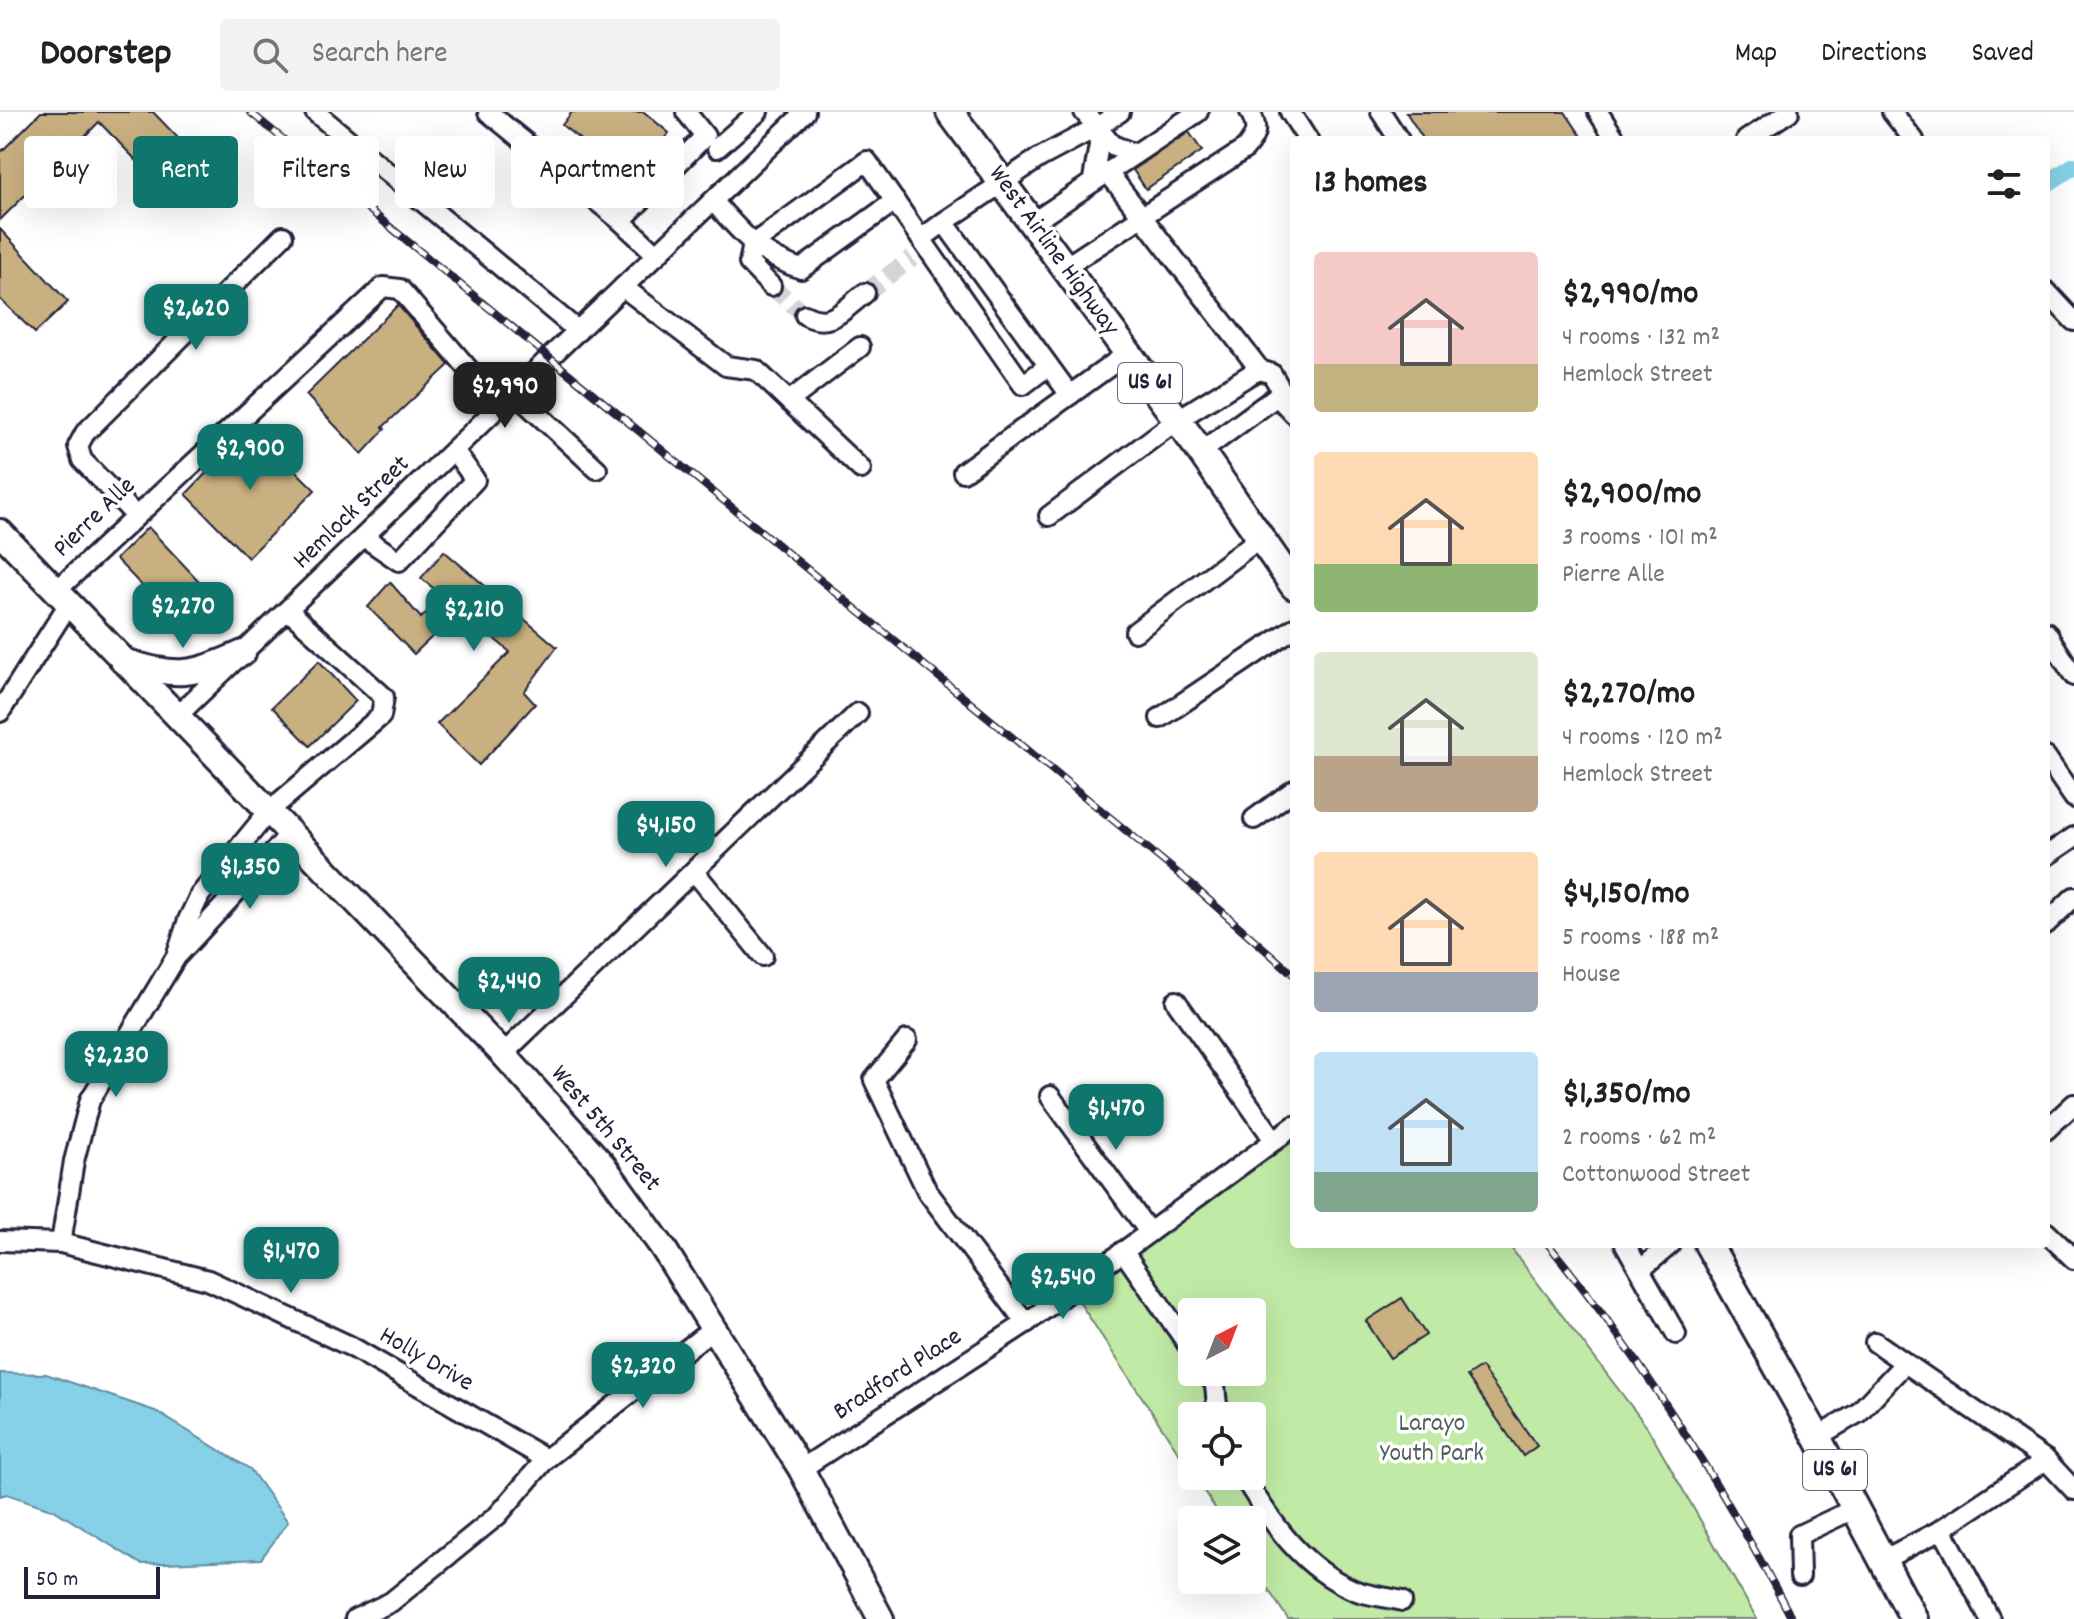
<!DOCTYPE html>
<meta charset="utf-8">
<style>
:root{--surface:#fff;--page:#f2f2f2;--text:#202124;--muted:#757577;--line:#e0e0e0;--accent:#0f766e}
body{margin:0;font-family:Dekko,sans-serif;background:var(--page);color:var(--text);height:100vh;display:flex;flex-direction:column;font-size:30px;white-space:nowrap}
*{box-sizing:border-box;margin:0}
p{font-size:26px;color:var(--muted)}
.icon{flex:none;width:44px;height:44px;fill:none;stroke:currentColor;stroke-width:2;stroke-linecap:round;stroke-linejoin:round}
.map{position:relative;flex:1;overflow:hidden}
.side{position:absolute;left:1290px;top:24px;width:760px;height:1112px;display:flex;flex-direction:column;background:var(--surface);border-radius:8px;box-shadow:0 8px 32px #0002}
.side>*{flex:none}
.guide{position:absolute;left:24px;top:24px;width:760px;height:72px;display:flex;gap:16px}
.needle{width:52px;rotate:42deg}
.fabs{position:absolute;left:1178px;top:1186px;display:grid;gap:16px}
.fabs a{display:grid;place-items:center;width:88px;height:88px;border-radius:8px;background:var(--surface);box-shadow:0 8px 32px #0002;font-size:40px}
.scale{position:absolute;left:24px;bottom:20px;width:136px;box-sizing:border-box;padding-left:8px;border:4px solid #22223b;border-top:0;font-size:22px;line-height:28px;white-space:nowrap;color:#22223b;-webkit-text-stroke:6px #fff;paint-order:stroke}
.price{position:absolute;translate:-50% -68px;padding:0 18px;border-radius:16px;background:var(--accent);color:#fff;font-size:26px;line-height:52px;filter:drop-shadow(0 2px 4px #0008)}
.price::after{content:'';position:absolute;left:50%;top:48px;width:24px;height:18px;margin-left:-12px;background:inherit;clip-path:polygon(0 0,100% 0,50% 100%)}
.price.active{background:#222;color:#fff}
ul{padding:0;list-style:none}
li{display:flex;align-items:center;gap:24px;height:200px;padding:0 24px}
li span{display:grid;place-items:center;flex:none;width:224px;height:160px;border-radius:8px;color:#555}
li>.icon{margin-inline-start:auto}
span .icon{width:96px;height:96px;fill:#fffc;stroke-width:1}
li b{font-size:34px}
h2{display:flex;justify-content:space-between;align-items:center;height:96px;padding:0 24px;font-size:34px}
.chip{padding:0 28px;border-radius:8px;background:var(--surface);box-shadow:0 8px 32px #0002;font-size:28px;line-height:72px}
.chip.active{background:var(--accent);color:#fff}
header{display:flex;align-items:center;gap:48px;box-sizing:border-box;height:112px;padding:0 40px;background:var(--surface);border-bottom:2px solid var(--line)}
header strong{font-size:38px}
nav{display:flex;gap:44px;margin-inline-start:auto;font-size:28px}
.search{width:560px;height:72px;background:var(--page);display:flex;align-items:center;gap:20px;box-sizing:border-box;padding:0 28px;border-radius:8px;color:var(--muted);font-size:30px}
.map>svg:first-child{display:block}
</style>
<header>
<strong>Doorstep</strong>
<div class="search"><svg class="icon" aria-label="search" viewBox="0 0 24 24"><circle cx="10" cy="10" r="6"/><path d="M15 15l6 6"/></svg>Search here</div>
<nav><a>Map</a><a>Directions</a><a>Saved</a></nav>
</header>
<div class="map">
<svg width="2074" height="1507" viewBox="0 0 2074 1507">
<rect width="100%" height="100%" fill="#fff"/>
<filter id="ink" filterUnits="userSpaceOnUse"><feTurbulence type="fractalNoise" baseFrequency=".0125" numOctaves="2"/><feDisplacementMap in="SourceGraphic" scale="16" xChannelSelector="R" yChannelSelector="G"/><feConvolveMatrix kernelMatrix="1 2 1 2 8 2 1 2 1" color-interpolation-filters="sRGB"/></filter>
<g filter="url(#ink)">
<path fill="#c0eaa6" stroke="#718670" stroke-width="2" fill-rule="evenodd" d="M1294,1029V1132H1508L1647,1315L1757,1507H1288L1252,1453V1408H1223L1194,1364H1252V1304H1192V1361L1076,1185ZM1192,1200H1252V1260H1192Z"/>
<polygon fill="#86d1e7" stroke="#5e8ba2" stroke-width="2" points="0,1261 46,1262 155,1299 250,1357 288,1410 261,1447 141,1452 54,1398 7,1382 0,1384"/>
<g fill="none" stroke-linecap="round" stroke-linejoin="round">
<polyline stroke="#86d1e7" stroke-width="18" points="2046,72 2074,54"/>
</g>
<g fill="#c9b080" stroke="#22223b" stroke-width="2">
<polygon points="41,0 153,0 205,54 174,87 99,10 0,108 0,41"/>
<polygon points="572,0 644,0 669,21 615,88 578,58 594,39 562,13"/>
<polygon points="1406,0 1565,0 1584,28 1424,28"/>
<polygon points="1189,20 1202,39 1146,77 1133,58"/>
<polygon points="0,117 68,190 35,221 0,187"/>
<polygon points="398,193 449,253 383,315 385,317 362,342 306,283"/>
<polygon points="251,315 315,378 248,446 186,382"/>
<polygon points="148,415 214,485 183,516 116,447"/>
<polygon points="444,439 557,535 524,580 535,592 479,653 437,612 510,540 460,498 414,542 368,495 390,470 421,506 443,484 421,466"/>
<polygon points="319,549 356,589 310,634 272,595"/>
<polygon points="1402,1186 1426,1223 1390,1246 1366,1209"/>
<polygon points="1481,1255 1537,1334 1523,1344 1467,1264"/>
</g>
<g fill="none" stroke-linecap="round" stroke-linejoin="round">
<g stroke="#d3d3d8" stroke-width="18" stroke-dasharray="18 9" stroke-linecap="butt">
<polyline points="771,174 805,203"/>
<polyline points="865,181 912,146"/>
</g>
<g stroke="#22223b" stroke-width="24">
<g id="minor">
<polyline points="315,0 578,219"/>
<polyline points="488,0 621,109 657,143"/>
<polyline points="1084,0 1097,15 1120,0"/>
<polyline points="1290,0 1308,28"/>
<polyline points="1381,0 1399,28"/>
<polyline points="1598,0 1616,28"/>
<polyline points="1892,0 1914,28"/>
<polyline points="1097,15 1112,33 1135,42"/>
<polyline points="1746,28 1789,0"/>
<polyline points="717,36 758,0"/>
<polyline points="1107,59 1260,258"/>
<polyline points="1093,67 1099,33 1097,15"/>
<path d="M713,89C743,122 757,142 801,157L895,89"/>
<polyline points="621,109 705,24 686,0"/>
<polyline points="1032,111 1198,0"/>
<polyline points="921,127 1023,273 1048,254"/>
<path d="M1065,155L1245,37C1256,24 1259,16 1250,0"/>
<polyline points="771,174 749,151 753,132 867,49 921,127 944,110"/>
<polyline points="623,175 726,254 756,258 861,357"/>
<polyline points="2046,179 2074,209"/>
<path d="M805,203C831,217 844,197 865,181"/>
<polyline points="514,280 597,357"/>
<polyline points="1070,283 944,110 1039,46 1097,15"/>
<polyline points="1277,284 1294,302"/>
<polyline points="789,289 860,235"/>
<polyline points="963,360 1128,241"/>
<polyline points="135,403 82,348 78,334 85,321 283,124"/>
<polyline points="1049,404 1177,308 1251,262 1260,258 1272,262 1280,276 1277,284 1201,340"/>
<polyline points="364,425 399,449 475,368 454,338"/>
<polyline points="56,479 383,175 400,177 500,294"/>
<polyline points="1135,520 1260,426"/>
<polyline points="2046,520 2074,564"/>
<polyline points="0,600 68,493"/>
<polyline points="176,605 805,0"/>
<polyline points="1160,606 1294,516"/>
<polyline points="2046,645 2074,686"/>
<polyline points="1254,707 1294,678"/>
<polyline points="2046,744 2074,725"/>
<polyline points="694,759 763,844"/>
<polyline points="2046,812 2074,785"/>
<polyline points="178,843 291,721"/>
<polyline points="1176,889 1274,1028"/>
<polyline points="907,928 874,968 927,1079 1026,1211"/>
<polyline points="503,942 858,601"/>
<polyline points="1050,984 1149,1120"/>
<polyline points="2046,1018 2074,992"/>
<polyline points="2046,1120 2074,1147"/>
<polyline points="0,1129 61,1131 208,1168 350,1234 546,1347"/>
<polyline points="61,1131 74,1049 90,988 176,845 188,808 200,783 269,699 381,604 384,585 288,498"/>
<polyline points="1625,1132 1676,1222"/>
<polyline points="1123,1139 1175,1214 1187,1212"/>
<polyline points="1640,1158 1671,1132"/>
<polyline points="1175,1214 1192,1239"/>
<polyline points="1875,1230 2046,1348 2074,1378"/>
<polyline points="1206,1260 1215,1273 1218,1304"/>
<polyline points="1817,1325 1858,1301 1905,1251"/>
<polyline points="801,1357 1026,1211 1294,1014"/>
<path d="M1243,1364C1271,1410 1302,1456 1354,1478C1368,1484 1387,1485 1402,1489"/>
<polyline points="1942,1417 1990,1507"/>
<polyline points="1883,1448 1937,1420 2046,1348"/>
<polyline points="1800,1464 1799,1423 1856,1396"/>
<polyline points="355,1507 391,1490 498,1403 546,1347 714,1216"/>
</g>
</g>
<g stroke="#22223b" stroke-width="30">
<g id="major">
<polyline points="0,420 503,942 603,1053 663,1136 801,1357 881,1507"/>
<path d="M123,549C179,566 190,564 243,541"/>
</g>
</g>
<g stroke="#22223b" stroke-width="32">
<g id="highway">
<polyline points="950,0 1201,340 1294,474"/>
<polyline points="1708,1132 1817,1325 1914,1507"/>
</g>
</g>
<use href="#minor" stroke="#fff" stroke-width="18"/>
<use href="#major" stroke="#fff" stroke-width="24"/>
<use href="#highway" stroke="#fff" stroke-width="26"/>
<g stroke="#22223b" stroke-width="8">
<g id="rail">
<polyline points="250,0 1185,767 1294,863"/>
<path d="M1548,1132C1642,1247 1723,1375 1792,1507"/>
</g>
</g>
<use href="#rail" stroke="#fff" stroke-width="5" stroke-dasharray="15" stroke-linecap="butt"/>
</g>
</g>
<g text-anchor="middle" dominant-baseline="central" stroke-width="7" stroke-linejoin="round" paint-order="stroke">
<g fill="#fff" stroke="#646476" stroke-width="2">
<rect x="1118" y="251" width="64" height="40" rx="6"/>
<rect x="1803" y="1338" width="64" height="40" rx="6"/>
</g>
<g font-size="24" font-weight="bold" fill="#22223b">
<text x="1150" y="271">US 61</text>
<text x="1835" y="1358">US 61</text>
</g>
<g font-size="26" fill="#22223b" stroke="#fff">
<text transform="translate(1053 139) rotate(54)">West Airline Highway</text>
<text transform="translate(352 401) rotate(-44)">Hemlock Street</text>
<text transform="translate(95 406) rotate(-44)">Pierre Alle</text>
<text transform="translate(605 1017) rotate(50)">West 5th Street</text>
<text transform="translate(426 1248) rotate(30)">Holly Drive</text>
<text transform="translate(898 1263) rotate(-33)">Bradford Place</text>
</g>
<g font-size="26" fill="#515e5b" stroke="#fff">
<text x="1432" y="1312">Larayo<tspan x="1432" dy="30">Youth Park</tspan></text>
</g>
</g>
</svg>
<div class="fabs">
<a><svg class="needle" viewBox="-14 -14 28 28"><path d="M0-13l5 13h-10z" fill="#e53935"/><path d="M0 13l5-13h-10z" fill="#757577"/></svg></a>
<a><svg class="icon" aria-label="locate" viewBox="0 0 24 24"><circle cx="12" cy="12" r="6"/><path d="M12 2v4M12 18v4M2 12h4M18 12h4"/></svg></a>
<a><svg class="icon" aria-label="layers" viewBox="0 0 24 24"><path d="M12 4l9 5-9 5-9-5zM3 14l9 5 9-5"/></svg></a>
</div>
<div class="scale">50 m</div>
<b class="price" style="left:196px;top:240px">$2,620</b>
<b class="price active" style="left:505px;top:318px">$2,990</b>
<b class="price" style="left:250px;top:380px">$2,900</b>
<b class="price" style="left:183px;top:538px">$2,270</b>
<b class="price" style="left:474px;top:541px">$2,210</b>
<b class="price" style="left:666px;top:757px">$4,150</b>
<b class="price" style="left:250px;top:799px">$1,350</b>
<b class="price" style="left:509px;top:913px">$2,440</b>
<b class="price" style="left:116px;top:987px">$2,230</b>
<b class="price" style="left:1116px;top:1040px">$1,470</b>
<b class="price" style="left:291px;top:1183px">$1,470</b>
<b class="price" style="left:1063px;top:1209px">$2,540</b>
<b class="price" style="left:643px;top:1298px">$2,320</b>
<div class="guide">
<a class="chip">Buy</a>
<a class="chip active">Rent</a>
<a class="chip">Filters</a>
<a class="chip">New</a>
<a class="chip">Apartment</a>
</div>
<section class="side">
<h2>13 homes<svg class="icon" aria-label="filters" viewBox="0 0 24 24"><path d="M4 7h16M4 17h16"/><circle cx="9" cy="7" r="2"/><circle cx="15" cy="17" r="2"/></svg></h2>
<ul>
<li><span style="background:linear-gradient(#f6c9c9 70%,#c2b280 0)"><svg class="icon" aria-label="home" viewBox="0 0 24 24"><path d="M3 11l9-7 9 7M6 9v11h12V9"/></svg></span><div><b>$2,990/mo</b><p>4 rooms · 132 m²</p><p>Hemlock Street</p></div></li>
<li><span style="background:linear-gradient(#ffd9b3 70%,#8fb573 0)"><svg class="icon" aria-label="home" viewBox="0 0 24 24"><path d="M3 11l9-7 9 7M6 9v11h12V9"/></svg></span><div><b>$2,900/mo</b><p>3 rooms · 101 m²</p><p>Pierre Alle</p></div></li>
<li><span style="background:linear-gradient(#dfe7d0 65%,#b9a48a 0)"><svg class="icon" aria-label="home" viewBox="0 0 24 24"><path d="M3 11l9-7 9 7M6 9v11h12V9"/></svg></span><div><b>$2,270/mo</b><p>4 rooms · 120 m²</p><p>Hemlock Street</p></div></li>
<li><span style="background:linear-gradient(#ffd9b3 75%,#9aa5b1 0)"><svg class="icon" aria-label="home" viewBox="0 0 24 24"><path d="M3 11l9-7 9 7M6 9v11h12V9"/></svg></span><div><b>$4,150/mo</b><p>5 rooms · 188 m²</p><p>House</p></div></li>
<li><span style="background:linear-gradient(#bfe0f5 75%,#7fa58c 0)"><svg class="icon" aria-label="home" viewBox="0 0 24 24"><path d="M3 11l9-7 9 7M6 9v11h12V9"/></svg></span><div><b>$1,350/mo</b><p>2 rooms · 62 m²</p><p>Cottonwood Street</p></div></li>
</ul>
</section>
</div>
